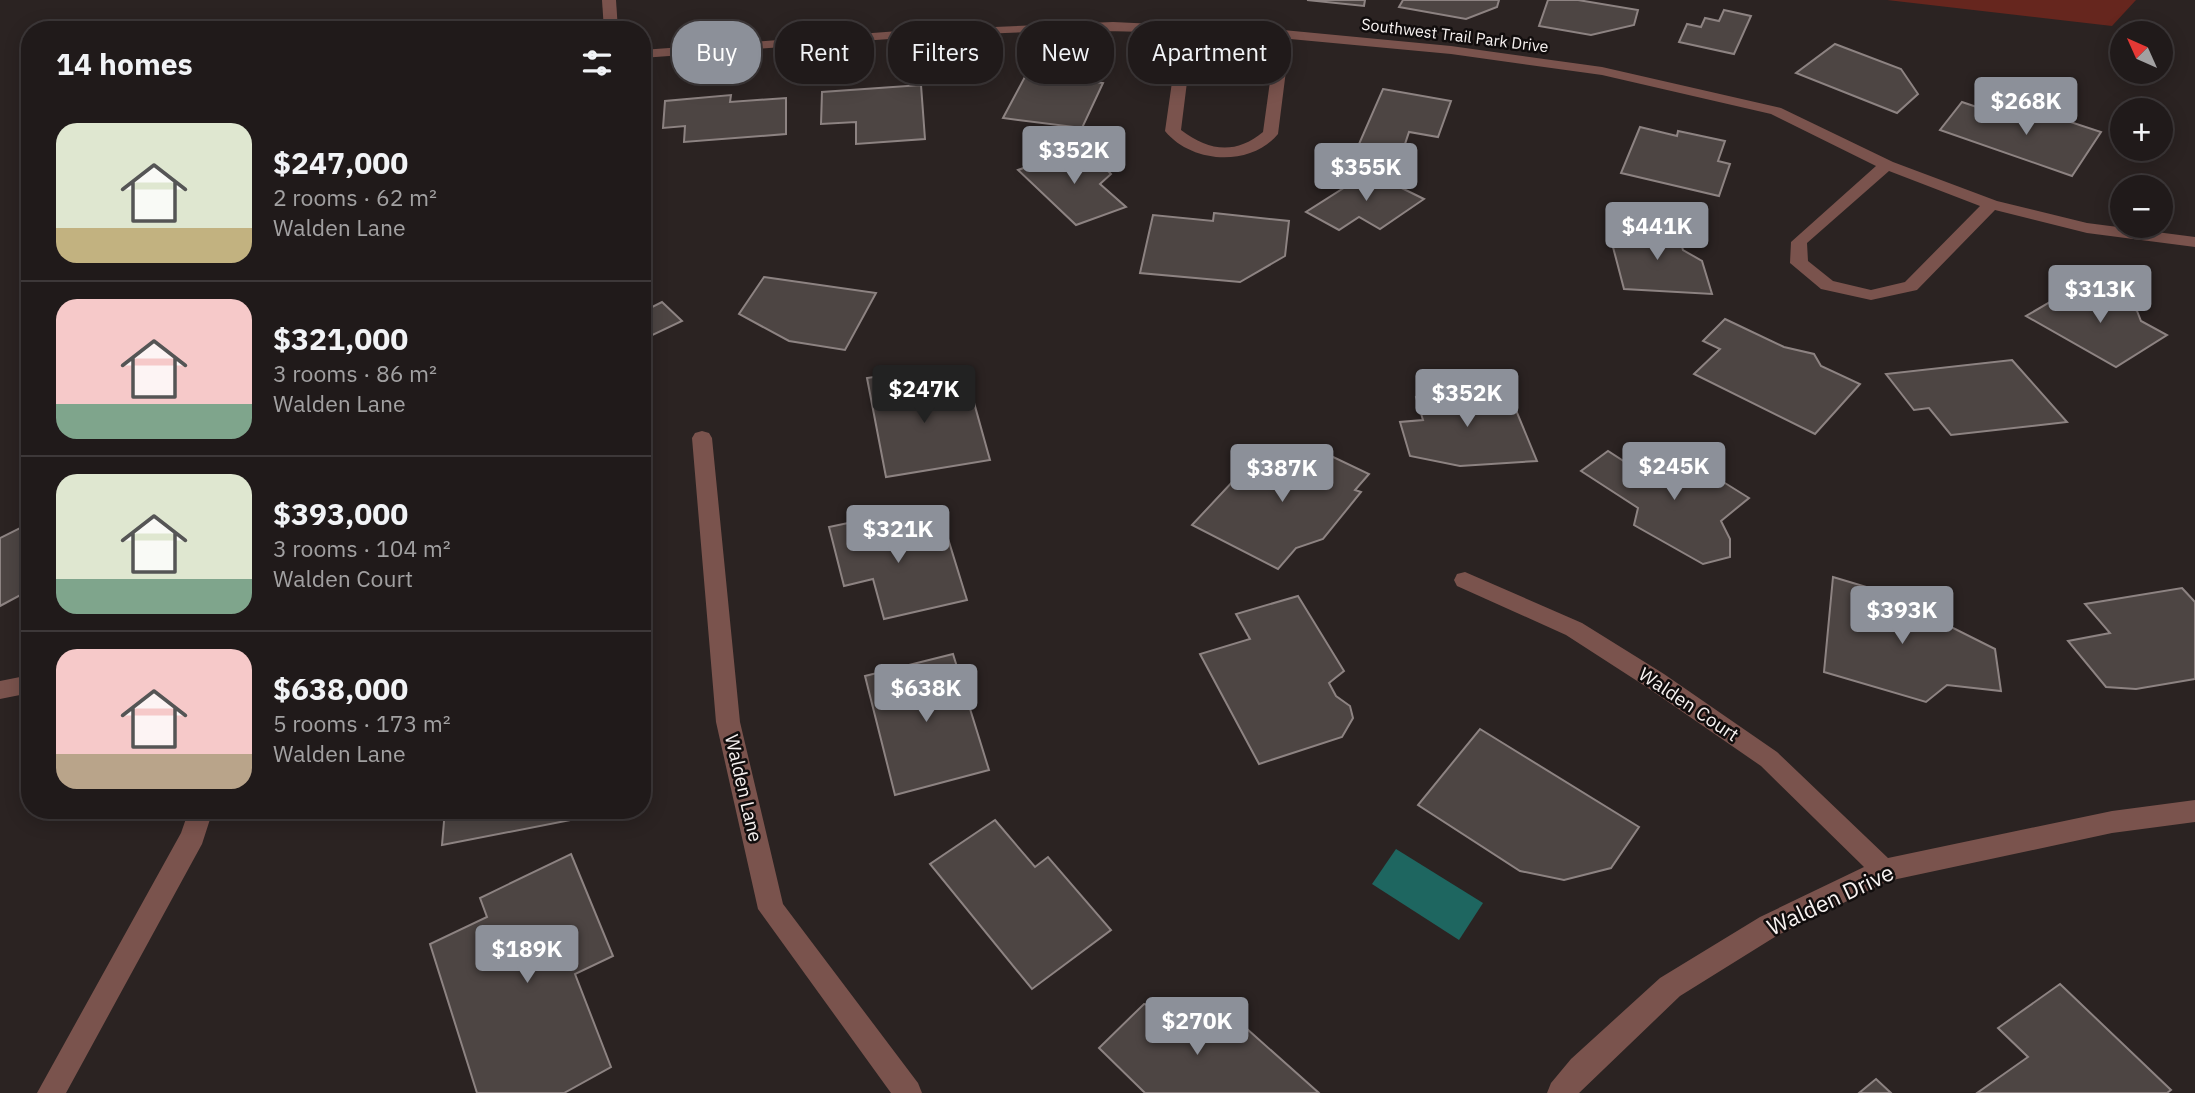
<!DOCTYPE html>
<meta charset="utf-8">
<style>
:root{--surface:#201a1a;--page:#282323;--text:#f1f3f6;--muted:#a2a1a2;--line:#3d3839;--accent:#8c9099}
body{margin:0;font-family:"IBM Plex Sans",sans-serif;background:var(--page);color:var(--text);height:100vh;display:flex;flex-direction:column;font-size:26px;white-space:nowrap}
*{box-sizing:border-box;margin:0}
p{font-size:23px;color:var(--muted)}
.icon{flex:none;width:38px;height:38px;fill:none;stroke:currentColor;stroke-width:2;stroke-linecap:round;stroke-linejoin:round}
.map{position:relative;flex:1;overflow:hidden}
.panel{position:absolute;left:21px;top:21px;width:630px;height:798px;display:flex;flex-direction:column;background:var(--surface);border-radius:28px;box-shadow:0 4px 18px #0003,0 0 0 2px var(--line)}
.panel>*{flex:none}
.guide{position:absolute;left:672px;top:21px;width:665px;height:63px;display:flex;gap:14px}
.needle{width:46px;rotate:315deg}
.tools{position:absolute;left:2110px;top:21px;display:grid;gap:14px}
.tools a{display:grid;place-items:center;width:63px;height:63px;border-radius:50%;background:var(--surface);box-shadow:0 4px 18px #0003,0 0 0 2px var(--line);font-size:35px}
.price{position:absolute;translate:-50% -60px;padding:0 16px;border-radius:7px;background:var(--accent);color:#fff;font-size:23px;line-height:46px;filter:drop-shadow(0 2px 4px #0008)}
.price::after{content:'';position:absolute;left:50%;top:42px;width:21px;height:16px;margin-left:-10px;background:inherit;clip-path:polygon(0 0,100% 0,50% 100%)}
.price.selected{background:#222;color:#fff}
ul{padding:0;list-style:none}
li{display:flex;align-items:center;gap:21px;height:175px;padding:0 35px}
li+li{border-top:2px solid var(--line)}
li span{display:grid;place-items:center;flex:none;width:196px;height:140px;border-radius:21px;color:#555}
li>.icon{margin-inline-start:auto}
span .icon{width:84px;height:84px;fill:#fffc;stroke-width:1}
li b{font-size:30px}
h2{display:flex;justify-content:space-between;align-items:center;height:84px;padding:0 35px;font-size:30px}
.chip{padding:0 24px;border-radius:28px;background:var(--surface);box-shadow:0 4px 18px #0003,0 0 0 2px var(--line);font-size:24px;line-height:63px}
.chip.selected{background:var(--accent);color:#fff}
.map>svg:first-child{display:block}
</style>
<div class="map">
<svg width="2195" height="1093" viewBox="0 0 2195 1093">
<rect width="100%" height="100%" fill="#2b2322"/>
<polygon fill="#66261e" points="1887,0 2136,0 2112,26"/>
<polygon fill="#1e6660" points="1396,849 1483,903 1459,940 1372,884"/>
<g fill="#4d4543" stroke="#8d8382" stroke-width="2">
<polygon points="1307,0 1365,0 1364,6"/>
<polygon points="1403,0 1499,0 1497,7 1466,19 1399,7"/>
<polygon points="1548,0 1578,0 1638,10 1634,25 1591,35 1539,26"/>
<polygon points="1724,10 1751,16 1734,54 1679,42 1687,24 1701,27 1705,18 1719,21"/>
<polygon points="1835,44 1901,69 1918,94 1897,113 1796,73"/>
<polygon points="1027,73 1103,83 1082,128 1003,118"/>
<polygon points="921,85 925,139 856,144 856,122 821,124 822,92"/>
<polygon points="1383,89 1451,101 1438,137 1409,132 1402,153 1359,144"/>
<polygon points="731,95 730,102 786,98 786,134 684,142 685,126 663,128 665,101"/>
<polygon points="1962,102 2024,123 2034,110 2101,132 2072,176 1940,130"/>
<polygon points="1640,127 1677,136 1678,131 1725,141 1718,161 1730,164 1719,196 1621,173"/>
<polygon points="1075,150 1089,163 1097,160 1111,174 1100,184 1126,207 1076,225 1018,170"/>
<polygon points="1369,172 1424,199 1380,229 1359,217 1339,230 1306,212"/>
<polygon points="29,207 30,267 22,269"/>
<polygon points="1214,213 1289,221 1285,256 1240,282 1140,273 1153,215 1213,221"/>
<polygon points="1608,228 1677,231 1683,250 1702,261 1712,294 1624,289"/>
<polygon points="764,277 876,293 845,350 789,341 739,314"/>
<polygon points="2109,285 2126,294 2122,301 2137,311 2141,321 2167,335 2116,367 2026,316 2057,298 2072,306"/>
<polygon points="662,302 682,321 642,340 642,312"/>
<polygon points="1725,319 1784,347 1814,354 1821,366 1860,384 1815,434 1694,374 1720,349 1703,341"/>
<polygon points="2012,360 2067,422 1951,435 1929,408 1914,410 1886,374"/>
<polygon points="926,369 933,398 971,392 990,460 886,477 867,378"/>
<polygon points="1435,384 1466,395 1487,388 1511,398 1537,461 1460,466 1410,456 1400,422 1423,420 1416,397"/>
<polygon points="1310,446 1369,474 1355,490 1361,492 1323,539 1296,548 1278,569 1192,525 1264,448 1295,463"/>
<polygon points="1672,450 1749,498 1721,521 1730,539 1730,557 1703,564 1634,525 1638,508 1581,471 1608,451 1642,473"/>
<polygon points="891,514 898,539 945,529 967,600 884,619 873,579 844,586 829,527"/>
<polygon points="30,523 30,590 0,606 0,538"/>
<polygon points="1833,577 1930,606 1943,623 1995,649 2001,691 1947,685 1926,702 1824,672"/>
<polygon points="2182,588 2195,602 2195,679 2136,689 2106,687 2068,641 2110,633 2085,604"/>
<polygon points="1298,596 1344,671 1329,683 1336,696 1350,706 1353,718 1342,737 1259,764 1200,654 1250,639 1236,614"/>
<polygon points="953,654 989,770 895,795 865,676"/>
<polygon points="1480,729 1639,827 1611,868 1564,880 1520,871 1418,805"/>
<polygon points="445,810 576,810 576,819 442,845"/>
<polygon points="995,820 1035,867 1048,857 1111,930 1032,989 930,864"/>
<polygon points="571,854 613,956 575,974 611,1067 564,1093 477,1093 430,944 487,917 480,898"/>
<polygon points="2060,984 2171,1090 2167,1093 1977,1093 2028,1057 1998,1028"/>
<polygon points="1144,1004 1247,1029 1319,1093 1145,1093 1099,1048"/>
<polygon points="1876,1079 1891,1093 1859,1093"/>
</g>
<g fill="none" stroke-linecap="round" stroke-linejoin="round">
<g fill="#7a534d" fill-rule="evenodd">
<polygon points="602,0 616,0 618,30 604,30"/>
<path d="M1113,22L1283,30L1451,46L1602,67L1781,108L1893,162L1997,201L2087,223L2195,237V247L2087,233L1995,210L1917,290L1871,300L1821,289L1790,263L1791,242L1876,166L1771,114L1602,75L1451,54L1290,39L1278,134C1251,167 1192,164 1165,131L1179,33C1001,25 820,45 642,58V50L899,31ZM1193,34L1276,38L1263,132C1235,155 1209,151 1181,130ZM1889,171L1980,206L1905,282L1871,290L1833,281L1808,261L1807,243Z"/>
<polygon points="702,431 709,433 712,438 740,722 783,904 918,1083 922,1093 891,1093 758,909 716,722 692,438 695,433"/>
<polygon points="1465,572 1582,623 1664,674 1777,752 1888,858 2112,811 2195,800 2195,822 2112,833 1888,881 1778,935 1680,996 1579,1093 1547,1093 1551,1083 1571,1059 1660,978 1760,917 1864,867 1761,766 1648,688 1566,635 1457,586 1454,580 1457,574"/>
<polygon points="30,675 30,693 0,699 0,681"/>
<polygon points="189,810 213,810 202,844 66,1093 37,1093 181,833"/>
</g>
</g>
<g text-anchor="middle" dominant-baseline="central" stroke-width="5" stroke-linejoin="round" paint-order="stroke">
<g font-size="16" fill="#f8f3f2" stroke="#110d0d">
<text transform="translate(1455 35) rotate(7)">Southwest Trail Park Drive</text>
</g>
<g font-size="19" fill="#f8f3f2" stroke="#110d0d">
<text transform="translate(1689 704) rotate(34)">Walden Court</text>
<text transform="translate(744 788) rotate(77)">Walden Lane</text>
</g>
<g font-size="23" fill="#f8f3f2" stroke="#110d0d">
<text transform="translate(1830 899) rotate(-25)">Walden Drive</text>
</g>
</g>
</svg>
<div class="tools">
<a><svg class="needle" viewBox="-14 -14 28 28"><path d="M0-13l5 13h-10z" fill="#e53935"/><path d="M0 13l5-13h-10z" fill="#a2a1a2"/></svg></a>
<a>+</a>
<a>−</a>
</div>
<b class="price" style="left:2026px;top:137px">$268K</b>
<b class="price" style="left:1074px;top:186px">$352K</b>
<b class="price" style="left:1366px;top:203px">$355K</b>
<b class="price" style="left:1657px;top:262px">$441K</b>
<b class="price" style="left:2100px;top:325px">$313K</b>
<b class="price selected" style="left:924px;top:425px">$247K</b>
<b class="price" style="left:1467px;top:429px">$352K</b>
<b class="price" style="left:1674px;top:502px">$245K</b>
<b class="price" style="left:1282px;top:504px">$387K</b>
<b class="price" style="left:898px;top:565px">$321K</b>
<b class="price" style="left:1902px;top:646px">$393K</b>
<b class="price" style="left:926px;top:724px">$638K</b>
<b class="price" style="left:527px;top:985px">$189K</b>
<b class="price" style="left:1197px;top:1057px">$270K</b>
<div class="guide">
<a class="chip selected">Buy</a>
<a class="chip">Rent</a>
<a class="chip">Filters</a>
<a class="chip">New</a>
<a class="chip">Apartment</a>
</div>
<section class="panel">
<h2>14 homes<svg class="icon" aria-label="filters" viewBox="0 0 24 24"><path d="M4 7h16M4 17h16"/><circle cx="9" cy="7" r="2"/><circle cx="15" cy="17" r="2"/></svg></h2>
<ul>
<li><span style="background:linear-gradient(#dfe7d0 75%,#c2b280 0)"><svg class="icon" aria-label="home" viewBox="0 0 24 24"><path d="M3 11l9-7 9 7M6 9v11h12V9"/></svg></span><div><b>$247,000</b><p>2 rooms · 62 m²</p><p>Walden Lane</p></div></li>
<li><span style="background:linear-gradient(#f6c9c9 75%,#7fa58c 0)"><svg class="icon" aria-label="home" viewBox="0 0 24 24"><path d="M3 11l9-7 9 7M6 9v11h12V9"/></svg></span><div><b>$321,000</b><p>3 rooms · 86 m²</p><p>Walden Lane</p></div></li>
<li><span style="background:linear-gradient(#dfe7d0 75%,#7fa58c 0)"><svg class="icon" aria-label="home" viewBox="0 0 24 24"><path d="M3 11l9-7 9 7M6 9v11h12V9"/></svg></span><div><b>$393,000</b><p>3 rooms · 104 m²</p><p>Walden Court</p></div></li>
<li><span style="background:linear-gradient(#f6c9c9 75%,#b9a48a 0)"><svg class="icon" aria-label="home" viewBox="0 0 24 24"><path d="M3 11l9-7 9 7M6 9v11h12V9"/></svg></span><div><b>$638,000</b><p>5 rooms · 173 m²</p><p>Walden Lane</p></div></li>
</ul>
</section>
</div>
